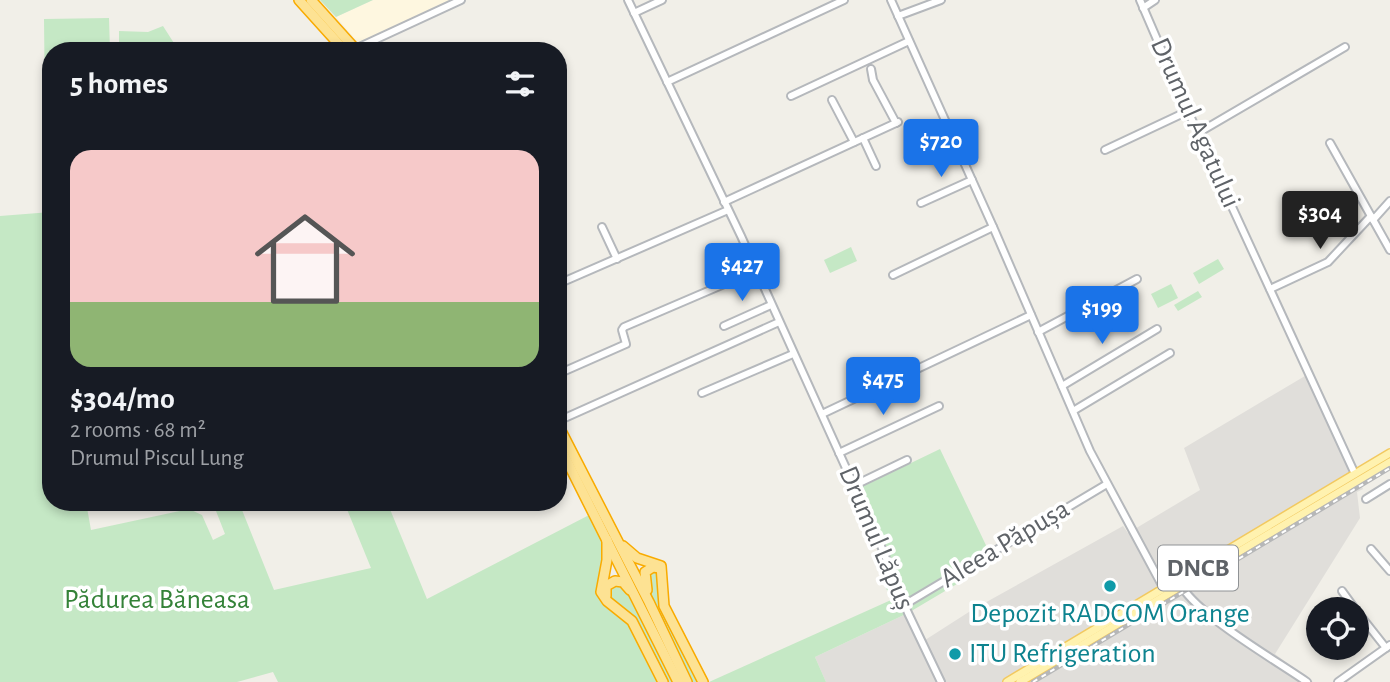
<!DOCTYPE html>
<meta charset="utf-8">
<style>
:root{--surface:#171b24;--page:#20242c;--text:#f1f3f6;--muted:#9ea1a6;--line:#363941;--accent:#1a73e8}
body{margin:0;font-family:"Alegreya Sans",sans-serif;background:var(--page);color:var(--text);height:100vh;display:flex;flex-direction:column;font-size:26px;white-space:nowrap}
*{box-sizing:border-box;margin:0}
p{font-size:23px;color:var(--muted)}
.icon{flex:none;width:38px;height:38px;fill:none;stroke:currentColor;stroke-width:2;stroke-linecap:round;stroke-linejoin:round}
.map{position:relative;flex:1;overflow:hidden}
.panel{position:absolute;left:42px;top:42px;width:525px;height:469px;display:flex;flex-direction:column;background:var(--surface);border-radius:28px;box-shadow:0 4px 10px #0003}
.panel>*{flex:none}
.controls{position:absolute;left:1306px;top:597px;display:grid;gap:14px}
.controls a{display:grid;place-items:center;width:63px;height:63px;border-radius:50%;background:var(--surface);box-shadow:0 4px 10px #0003;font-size:35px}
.price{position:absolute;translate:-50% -60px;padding:0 16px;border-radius:7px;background:var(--accent);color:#fff;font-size:23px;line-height:46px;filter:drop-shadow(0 2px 4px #0008)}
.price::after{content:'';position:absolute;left:50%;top:42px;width:21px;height:16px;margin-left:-10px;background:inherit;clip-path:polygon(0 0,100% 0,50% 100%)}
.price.selected{background:#222;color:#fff}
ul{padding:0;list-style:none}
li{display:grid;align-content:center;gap:14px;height:371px;padding:0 28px}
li+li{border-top:2px solid var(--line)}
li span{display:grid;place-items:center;height:217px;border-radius:21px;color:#555}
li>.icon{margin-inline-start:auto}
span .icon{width:126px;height:126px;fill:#fffc;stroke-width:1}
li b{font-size:30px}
h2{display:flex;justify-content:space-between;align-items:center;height:84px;padding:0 28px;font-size:30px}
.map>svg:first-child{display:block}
</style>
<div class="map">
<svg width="1390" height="682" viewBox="0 0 1390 682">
<rect width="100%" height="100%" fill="#f1efe8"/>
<polygon fill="#fef7e0" points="373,0 461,0 360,45 336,17"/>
<polygon fill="#e0deda" points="1310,373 1363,489 1357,492 1360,518 1275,654 1313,682 826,682 815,657 908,613 922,642 972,610 1123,526 1128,533 1200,490 1184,448"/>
<g fill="#c5e8c5">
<polygon points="320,0 373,0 336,17"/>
<polygon points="109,18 110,51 51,51 51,113 45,113 44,19"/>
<polygon points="163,26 179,51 119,51 119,31 148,32"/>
<polygon points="51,212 51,502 86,502 91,530 189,509 202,515 213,540 225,534 216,511 240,505 274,590 371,568 344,502 387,502 427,599 593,513 607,538 606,589 623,582 678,682 278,682 273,672 237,682 0,682 0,216"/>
<polygon points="851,247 857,261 830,273 824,260"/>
<polygon points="1218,259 1224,269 1199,284 1193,273"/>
<polygon points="1171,284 1178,298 1158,308 1151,294"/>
<polygon points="1198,291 1202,297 1178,311 1174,305"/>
<polygon points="940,449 994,562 908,613 815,657 826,682 709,682 891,600 876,564 886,560 855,490"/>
<polygon points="659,568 662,596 703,682 687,682 649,602 645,572"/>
</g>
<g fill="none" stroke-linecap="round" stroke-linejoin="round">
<g stroke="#b5b8bc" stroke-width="10">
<g id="minor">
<polyline points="628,0 741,236 879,541 908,613 941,682"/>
<polyline points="891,0 994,229 1090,451 1164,589"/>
<polyline points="1140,0 1187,109 1355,474"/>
<polyline points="1143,8 1155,0"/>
<polyline points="634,13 662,0"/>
<polyline points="898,16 941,0"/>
<polyline points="355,49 461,0"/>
<polyline points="871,69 873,80 896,123"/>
<polyline points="667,82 844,0"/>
<polyline points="791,96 909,41"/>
<polyline points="832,100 854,142"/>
<polyline points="1198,133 1345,47"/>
<polyline points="863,138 876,166"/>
<polyline points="1330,143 1390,250"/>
<polyline points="1105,150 1188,111"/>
<polyline points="724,202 898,122"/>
<polyline points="921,203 972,180"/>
<polyline points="1373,220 1390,201"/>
<polyline points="602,227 617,259"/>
<polyline points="893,275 993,227"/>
<polyline points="558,284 728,210"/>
<polyline points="1270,289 1328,262 1371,216"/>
<polyline points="724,326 771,305"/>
<polyline points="1038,332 1137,279"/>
<polyline points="558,374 626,344 622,330 624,327 736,279"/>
<polyline points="1062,386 1157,329"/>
<polyline points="702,393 793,354"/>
<polyline points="1073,411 1170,353"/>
<polyline points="822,414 1031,315"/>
<polyline points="558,421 779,322"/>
<polyline points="839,453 939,406"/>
<polyline points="853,486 907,460"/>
<polyline points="1366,499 1390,484"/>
<polyline points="204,503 209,502"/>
<polyline points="1371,549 1390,571"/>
<path d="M1182,587C1201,617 1275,660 1307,682"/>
<polyline points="1342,591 1355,609"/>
<polyline points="904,605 1107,484"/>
<polyline points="1356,610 1386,648"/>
<polyline points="1338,682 1390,645"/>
</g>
</g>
<g stroke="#f2c960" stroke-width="10">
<g id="major">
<polyline points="1007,682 1390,453"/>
<polyline points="1020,682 1390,462"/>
</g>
</g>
<g stroke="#f9ab00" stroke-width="12">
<g id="highway">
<polyline points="299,0 345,51"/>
<polyline points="311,0 357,51"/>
<polyline points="558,425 649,602 687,682"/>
<polyline points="558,443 678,682"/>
<polyline points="607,540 607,560 601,592 607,601 632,621 663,682"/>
<polyline points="623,546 637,558 661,566 664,606 703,682"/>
<polyline points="647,590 645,572 653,567 660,568"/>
<polyline points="606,596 606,586 615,581 623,582 630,590"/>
</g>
</g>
<use href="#minor" stroke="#fff" stroke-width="6"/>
<use href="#major" stroke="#fff2af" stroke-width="7"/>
<use href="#highway" stroke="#fde293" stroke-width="9"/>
<g stroke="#b6b7b8" stroke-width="4.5">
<polyline id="rail" points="1033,682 1390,468"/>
</g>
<use href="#rail" stroke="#fff" stroke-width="2" stroke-dasharray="5" stroke-linecap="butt"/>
</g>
<g fill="#0f9aa8" stroke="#fff" stroke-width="2.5">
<circle cx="1110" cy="586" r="7"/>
<circle cx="955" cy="654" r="7"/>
</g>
<g text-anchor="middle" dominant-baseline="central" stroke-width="7" stroke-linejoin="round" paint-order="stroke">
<rect fill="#fff" stroke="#8f9295" stroke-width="2" x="1158" y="545.5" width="80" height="45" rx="5"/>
<g font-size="26" font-weight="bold" fill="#5f6368">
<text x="1198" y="568">DNCB</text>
</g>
<g font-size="28" fill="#5f6368" stroke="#fff">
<text transform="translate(1195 123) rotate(66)">Drumul Agatului</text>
<text transform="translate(876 538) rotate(67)">Drumul Lăpuș</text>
<text transform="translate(1005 544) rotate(-31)">Aleea Păpușa</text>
</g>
<g font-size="28" fill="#348238" stroke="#fff">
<text x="157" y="600">Pădurea Băneasa</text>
</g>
<g font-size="28" fill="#0d838f" stroke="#fff">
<text x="1110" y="614">Depozit RADCOM Orange</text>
<text x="969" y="654" text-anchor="start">ITU Refrigeration</text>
</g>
</g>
</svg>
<div class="controls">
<a><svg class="icon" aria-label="locate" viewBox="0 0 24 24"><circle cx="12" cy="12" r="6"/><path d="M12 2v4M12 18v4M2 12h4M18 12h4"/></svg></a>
</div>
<b class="price" style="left:941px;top:179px">$720</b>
<b class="price selected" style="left:1320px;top:251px">$304</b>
<b class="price" style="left:742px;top:303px">$427</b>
<b class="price" style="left:1102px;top:346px">$199</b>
<b class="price" style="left:883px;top:417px">$475</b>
<section class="panel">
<h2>5 homes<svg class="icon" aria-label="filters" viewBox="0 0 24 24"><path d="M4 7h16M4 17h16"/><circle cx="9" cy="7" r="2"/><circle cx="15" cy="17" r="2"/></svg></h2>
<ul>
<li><span style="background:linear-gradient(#f6c9c9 70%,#8fb573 0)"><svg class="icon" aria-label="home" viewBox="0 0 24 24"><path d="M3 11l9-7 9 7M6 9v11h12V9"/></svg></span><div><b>$304/mo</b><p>2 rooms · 68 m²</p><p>Drumul Piscul Lung</p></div></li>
</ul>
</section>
</div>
